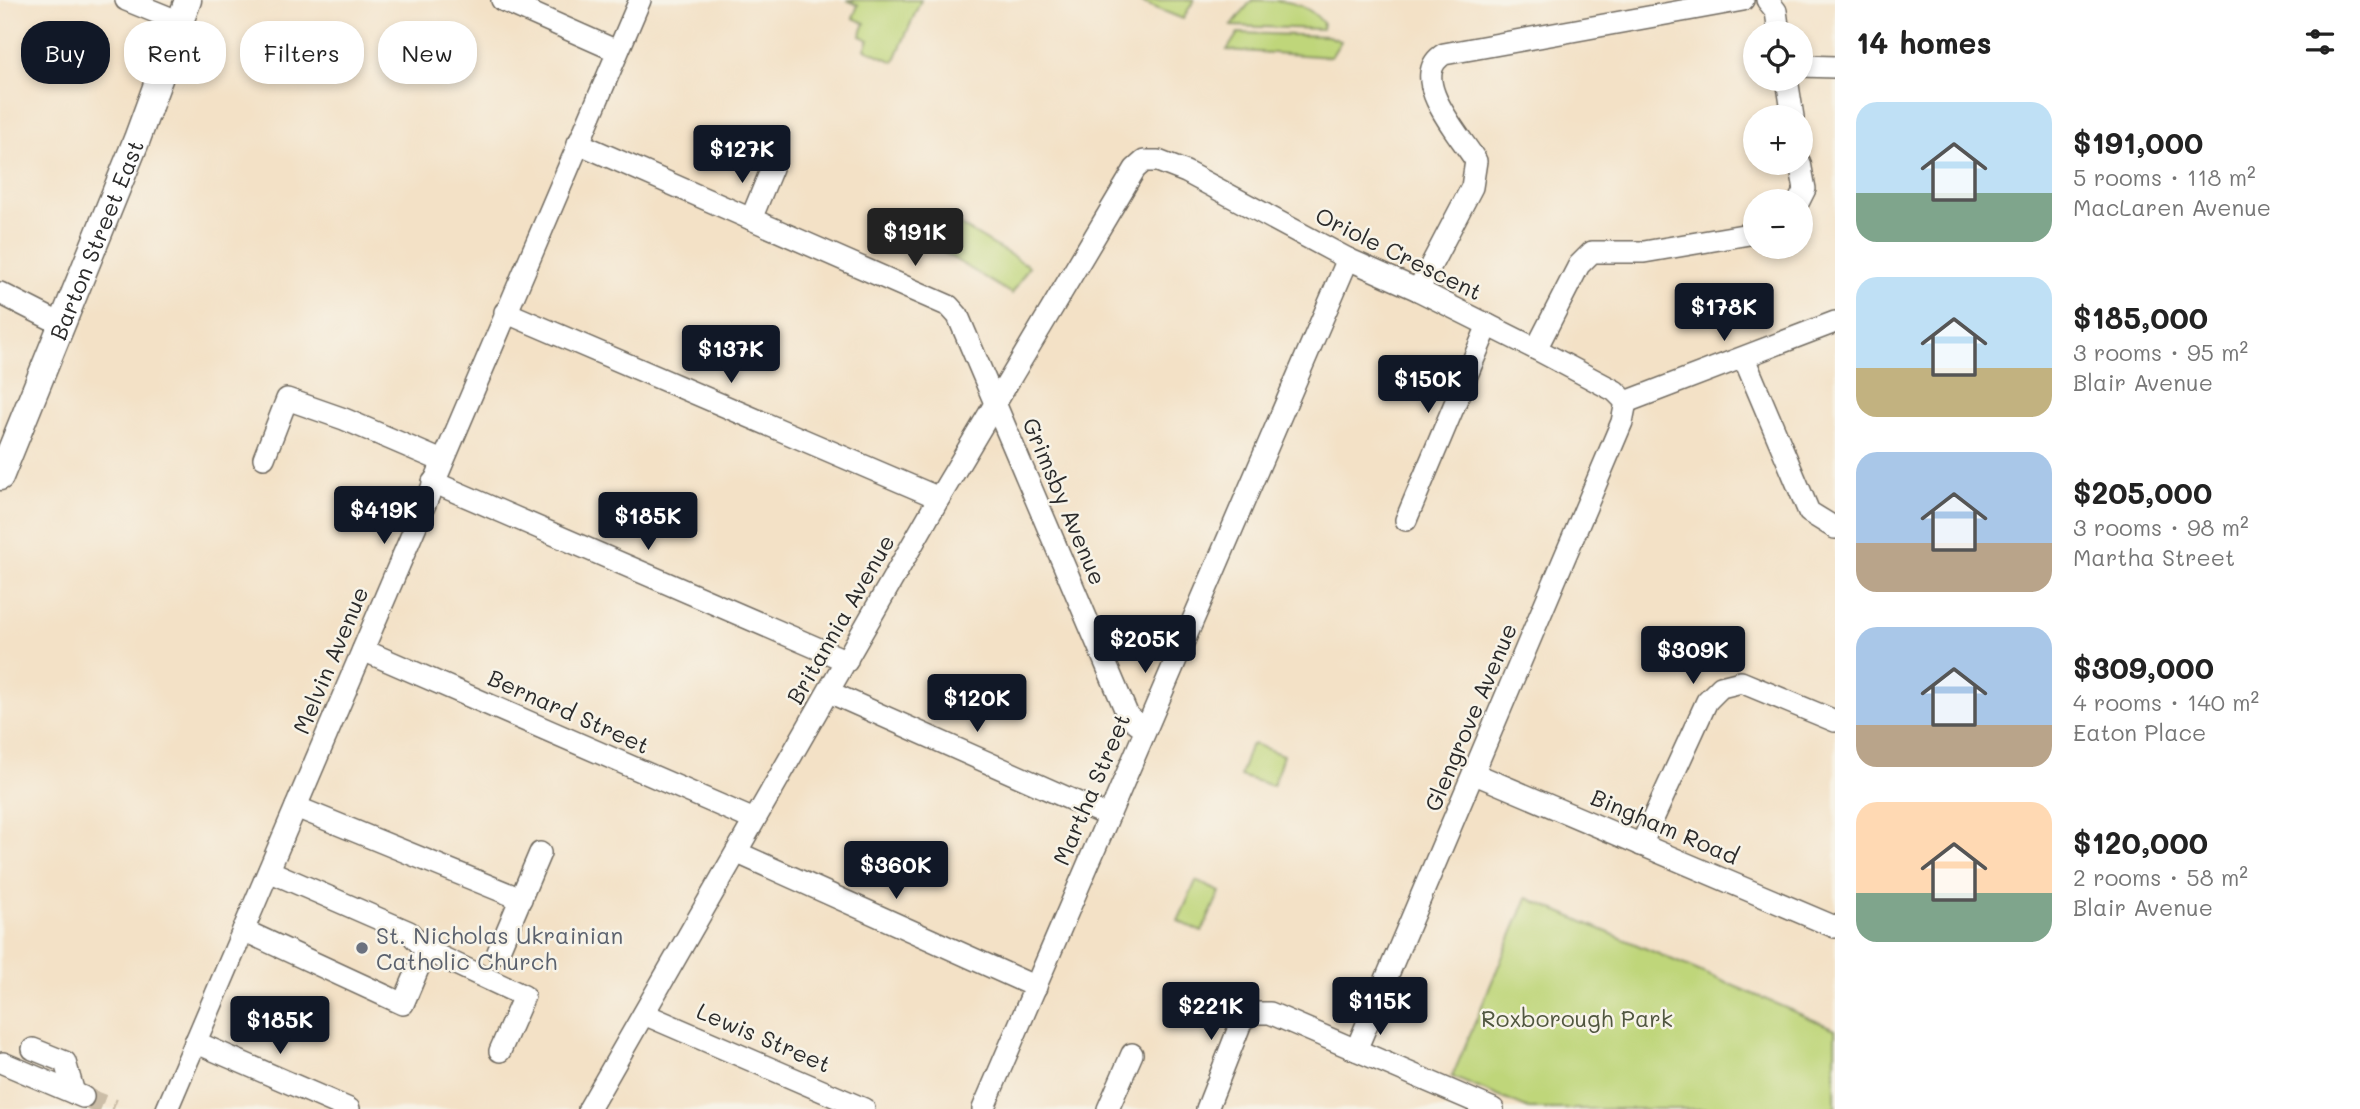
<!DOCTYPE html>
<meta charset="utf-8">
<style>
:root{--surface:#fff;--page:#f2f2f2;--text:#222;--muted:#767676;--accent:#111827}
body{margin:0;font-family:Mali,sans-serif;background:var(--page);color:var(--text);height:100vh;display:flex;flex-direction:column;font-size:26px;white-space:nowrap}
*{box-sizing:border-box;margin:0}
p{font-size:23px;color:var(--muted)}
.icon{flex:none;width:38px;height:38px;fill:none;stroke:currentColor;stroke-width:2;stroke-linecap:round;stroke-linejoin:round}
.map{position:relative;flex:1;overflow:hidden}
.side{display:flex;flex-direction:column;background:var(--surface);width:525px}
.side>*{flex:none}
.hud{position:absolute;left:21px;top:21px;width:665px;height:63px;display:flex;gap:14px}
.buttons{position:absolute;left:1743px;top:21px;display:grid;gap:14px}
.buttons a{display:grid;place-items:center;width:70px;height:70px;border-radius:50%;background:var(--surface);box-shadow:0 4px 10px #0003;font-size:35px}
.price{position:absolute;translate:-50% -60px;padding:0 16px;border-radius:7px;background:var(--accent);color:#fff;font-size:23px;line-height:46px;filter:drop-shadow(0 2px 4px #0008)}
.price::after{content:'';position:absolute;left:50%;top:42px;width:21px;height:16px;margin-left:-10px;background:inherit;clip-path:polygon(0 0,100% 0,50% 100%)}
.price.current{background:#222;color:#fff}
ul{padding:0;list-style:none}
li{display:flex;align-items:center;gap:21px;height:175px;padding:0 21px}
li span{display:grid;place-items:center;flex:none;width:196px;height:140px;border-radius:21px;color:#555}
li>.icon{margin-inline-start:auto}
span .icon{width:84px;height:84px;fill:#fffc;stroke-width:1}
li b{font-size:30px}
h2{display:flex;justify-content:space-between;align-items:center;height:84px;padding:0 21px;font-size:30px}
.tag{padding:0 24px;border-radius:28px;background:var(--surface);box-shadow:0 4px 10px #0003;font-size:24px;line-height:63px}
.tag.current{background:var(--accent);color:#fff}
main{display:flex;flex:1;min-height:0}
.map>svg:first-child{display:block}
</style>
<main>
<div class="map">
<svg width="1835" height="1109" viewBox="0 0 1835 1109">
<rect width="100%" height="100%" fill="#f7f3e8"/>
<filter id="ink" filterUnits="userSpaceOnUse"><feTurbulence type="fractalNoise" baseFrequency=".0143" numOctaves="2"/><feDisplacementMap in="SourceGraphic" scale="14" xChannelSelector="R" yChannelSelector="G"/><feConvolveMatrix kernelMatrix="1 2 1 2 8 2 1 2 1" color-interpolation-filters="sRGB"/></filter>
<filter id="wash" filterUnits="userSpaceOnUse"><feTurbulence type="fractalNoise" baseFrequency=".00686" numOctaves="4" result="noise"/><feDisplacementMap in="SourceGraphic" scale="28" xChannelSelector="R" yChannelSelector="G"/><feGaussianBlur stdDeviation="1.57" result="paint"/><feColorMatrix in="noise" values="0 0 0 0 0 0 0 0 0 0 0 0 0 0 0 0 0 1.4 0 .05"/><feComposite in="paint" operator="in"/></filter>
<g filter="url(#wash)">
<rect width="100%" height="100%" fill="#f3e1c6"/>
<g fill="#bfd67a" stroke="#758052" stroke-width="2">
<polygon points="847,0 921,0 894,62 865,49 869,40 860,36 865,23 853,18 858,5"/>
<polygon points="1136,0 1194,0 1183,19"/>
<path d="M1252,0C1280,0 1305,0 1323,23L1322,29L1231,26Z"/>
<polygon points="1238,33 1328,36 1341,41 1331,57 1227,50"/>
<polygon points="952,220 1029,266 1012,294 936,248"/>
<polygon points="1254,744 1283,755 1273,786 1240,776 1250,746"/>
<polygon points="1196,881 1220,892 1202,932 1178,921"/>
<polygon points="1527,898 1835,1029 1835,1109 1529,1109 1452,1077"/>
</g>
</g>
<g filter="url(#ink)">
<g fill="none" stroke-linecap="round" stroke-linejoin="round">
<polyline stroke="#cbbda7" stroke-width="21" stroke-dasharray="21 10" stroke-linecap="butt" points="83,1097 114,1109"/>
<g stroke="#716b61" stroke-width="24">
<g id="minor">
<polyline points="126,0 180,22"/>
<polyline points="502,0 617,51"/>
<polyline points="1767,0 1776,11 1779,33"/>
<polyline points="1801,66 1835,67"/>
<polyline points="1787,79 1793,117"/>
<polyline points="578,143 949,306 958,316 1128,716 1145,729"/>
<polyline points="1799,201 1805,189 1800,163"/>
<polyline points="751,219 772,168"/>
<path d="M1418,290L1472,187L1476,161C1460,135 1406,77 1444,54L1743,0"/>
<polyline points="0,293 63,325"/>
<polyline points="505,312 939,498"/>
<polyline points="1536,349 1579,265 1592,252 1644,252 1755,233"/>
<polyline points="1744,358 1809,512 1835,528"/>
<polyline points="1626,402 1835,322"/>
<polyline points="264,458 287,399 344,419 442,461"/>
<polyline points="433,482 847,661"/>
<polyline points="1406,520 1488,325"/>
<polyline points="363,650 754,820"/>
<polyline points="829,692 1108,816"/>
<polyline points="1475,774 1835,927"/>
<polyline points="296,807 521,899"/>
<polyline points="1641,845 1707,701 1721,687 1741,682 1835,721"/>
<polyline points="738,853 1036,987"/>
<polyline points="269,871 409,932 426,950 524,996 500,1051"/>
<polyline points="243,930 403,1004 426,950"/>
<polyline points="498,952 540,853"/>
<polyline points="644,1014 864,1109"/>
<polyline points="195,1042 349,1109"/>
<polyline points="33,1049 65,1062 74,1093"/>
<polyline points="1356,1050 1622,422 1626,402"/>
<polyline points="3,1063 83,1097"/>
<polyline points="167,1109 640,0"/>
<polyline points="589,1109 939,498 1135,169 1144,161 1158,161 1186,172 1348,259 1418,290 1536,349 1615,391 1626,402"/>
<polyline points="983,1109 1348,259"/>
<polyline points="1108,1109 1132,1054"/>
<polyline points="1207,1109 1242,1020 1255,1013 1270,1013 1493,1109"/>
</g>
</g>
<g stroke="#716b61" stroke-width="29">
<g id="major">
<path id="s1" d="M0,477L137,139L188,0"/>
</g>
</g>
<use href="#minor" stroke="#fff" stroke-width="21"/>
<use href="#major" stroke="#fff" stroke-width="26"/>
</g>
</g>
<circle fill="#6b7280" stroke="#f7f3e8" stroke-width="2.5" cx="362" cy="948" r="7"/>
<g text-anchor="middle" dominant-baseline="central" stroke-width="5" stroke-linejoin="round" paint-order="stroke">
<g font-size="23" fill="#2b2b2b" stroke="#f7f3e8">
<text stroke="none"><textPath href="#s1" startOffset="256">Barton Street East</textPath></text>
<text transform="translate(1399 253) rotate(26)">Oriole Crescent</text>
<text transform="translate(1065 501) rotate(67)">Grimsby Avenue</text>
<text transform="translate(840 619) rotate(-60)">Britannia Avenue</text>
<text transform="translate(330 660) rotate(-67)">Melvin Avenue</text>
<text transform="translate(569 711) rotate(24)">Bernard Street</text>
<text transform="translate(1470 717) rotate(-67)">Glengrove Avenue</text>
<text transform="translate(1091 789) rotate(-67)">Martha Street</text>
<text transform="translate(1665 826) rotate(23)">Bingham Road</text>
<text transform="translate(764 1037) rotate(23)">Lewis Street</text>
</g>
<g font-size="23" fill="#5b616d" stroke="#f7f3e8" text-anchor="start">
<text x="376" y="935">St. Nicholas Ukrainian<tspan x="376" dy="26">Catholic Church</tspan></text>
</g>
<g font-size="23" fill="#50563f" stroke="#f7f3e8">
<text x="1577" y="1018">Roxborough Park</text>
</g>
</g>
</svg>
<div class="buttons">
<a><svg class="icon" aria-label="locate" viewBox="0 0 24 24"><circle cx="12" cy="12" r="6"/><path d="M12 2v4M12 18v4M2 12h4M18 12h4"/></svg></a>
<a>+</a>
<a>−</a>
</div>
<b class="price" style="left:742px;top:185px">$127K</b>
<b class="price current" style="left:915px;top:268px">$191K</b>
<b class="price" style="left:1724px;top:343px">$178K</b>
<b class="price" style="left:731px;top:385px">$137K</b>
<b class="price" style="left:1428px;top:415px">$150K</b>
<b class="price" style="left:384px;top:546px">$419K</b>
<b class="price" style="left:648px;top:552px">$185K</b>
<b class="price" style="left:1145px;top:675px">$205K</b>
<b class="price" style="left:1693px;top:686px">$309K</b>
<b class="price" style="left:977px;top:734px">$120K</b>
<b class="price" style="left:896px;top:901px">$360K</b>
<b class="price" style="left:1380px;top:1037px">$115K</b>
<b class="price" style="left:1211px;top:1042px">$221K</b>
<b class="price" style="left:280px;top:1056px">$185K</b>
<div class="hud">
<a class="tag current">Buy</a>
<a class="tag">Rent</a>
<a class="tag">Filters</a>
<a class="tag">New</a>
</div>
</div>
<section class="side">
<h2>14 homes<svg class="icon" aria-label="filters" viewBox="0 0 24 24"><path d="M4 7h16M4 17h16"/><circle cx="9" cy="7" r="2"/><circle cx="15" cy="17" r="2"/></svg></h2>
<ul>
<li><span style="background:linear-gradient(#bfe0f5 65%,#7fa58c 0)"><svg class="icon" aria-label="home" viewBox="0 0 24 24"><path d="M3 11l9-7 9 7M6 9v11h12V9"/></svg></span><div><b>$191,000</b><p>5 rooms · 118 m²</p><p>MacLaren Avenue</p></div></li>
<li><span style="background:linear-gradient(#bfe0f5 65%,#c2b280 0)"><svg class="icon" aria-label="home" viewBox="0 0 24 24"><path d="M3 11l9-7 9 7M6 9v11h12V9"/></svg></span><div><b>$185,000</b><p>3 rooms · 95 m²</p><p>Blair Avenue</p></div></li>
<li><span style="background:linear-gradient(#a9c7e8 65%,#b9a48a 0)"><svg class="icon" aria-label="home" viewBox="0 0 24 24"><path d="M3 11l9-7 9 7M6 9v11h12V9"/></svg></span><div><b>$205,000</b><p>3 rooms · 98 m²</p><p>Martha Street</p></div></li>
<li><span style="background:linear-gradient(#a9c7e8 70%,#b9a48a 0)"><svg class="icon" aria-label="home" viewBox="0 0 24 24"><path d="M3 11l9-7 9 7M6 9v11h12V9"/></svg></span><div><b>$309,000</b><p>4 rooms · 140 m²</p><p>Eaton Place</p></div></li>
<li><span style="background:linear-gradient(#ffd9b3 65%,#7fa58c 0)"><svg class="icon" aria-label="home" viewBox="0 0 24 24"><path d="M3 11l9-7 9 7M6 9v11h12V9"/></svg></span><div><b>$120,000</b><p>2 rooms · 58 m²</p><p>Blair Avenue</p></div></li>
</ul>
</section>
</main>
